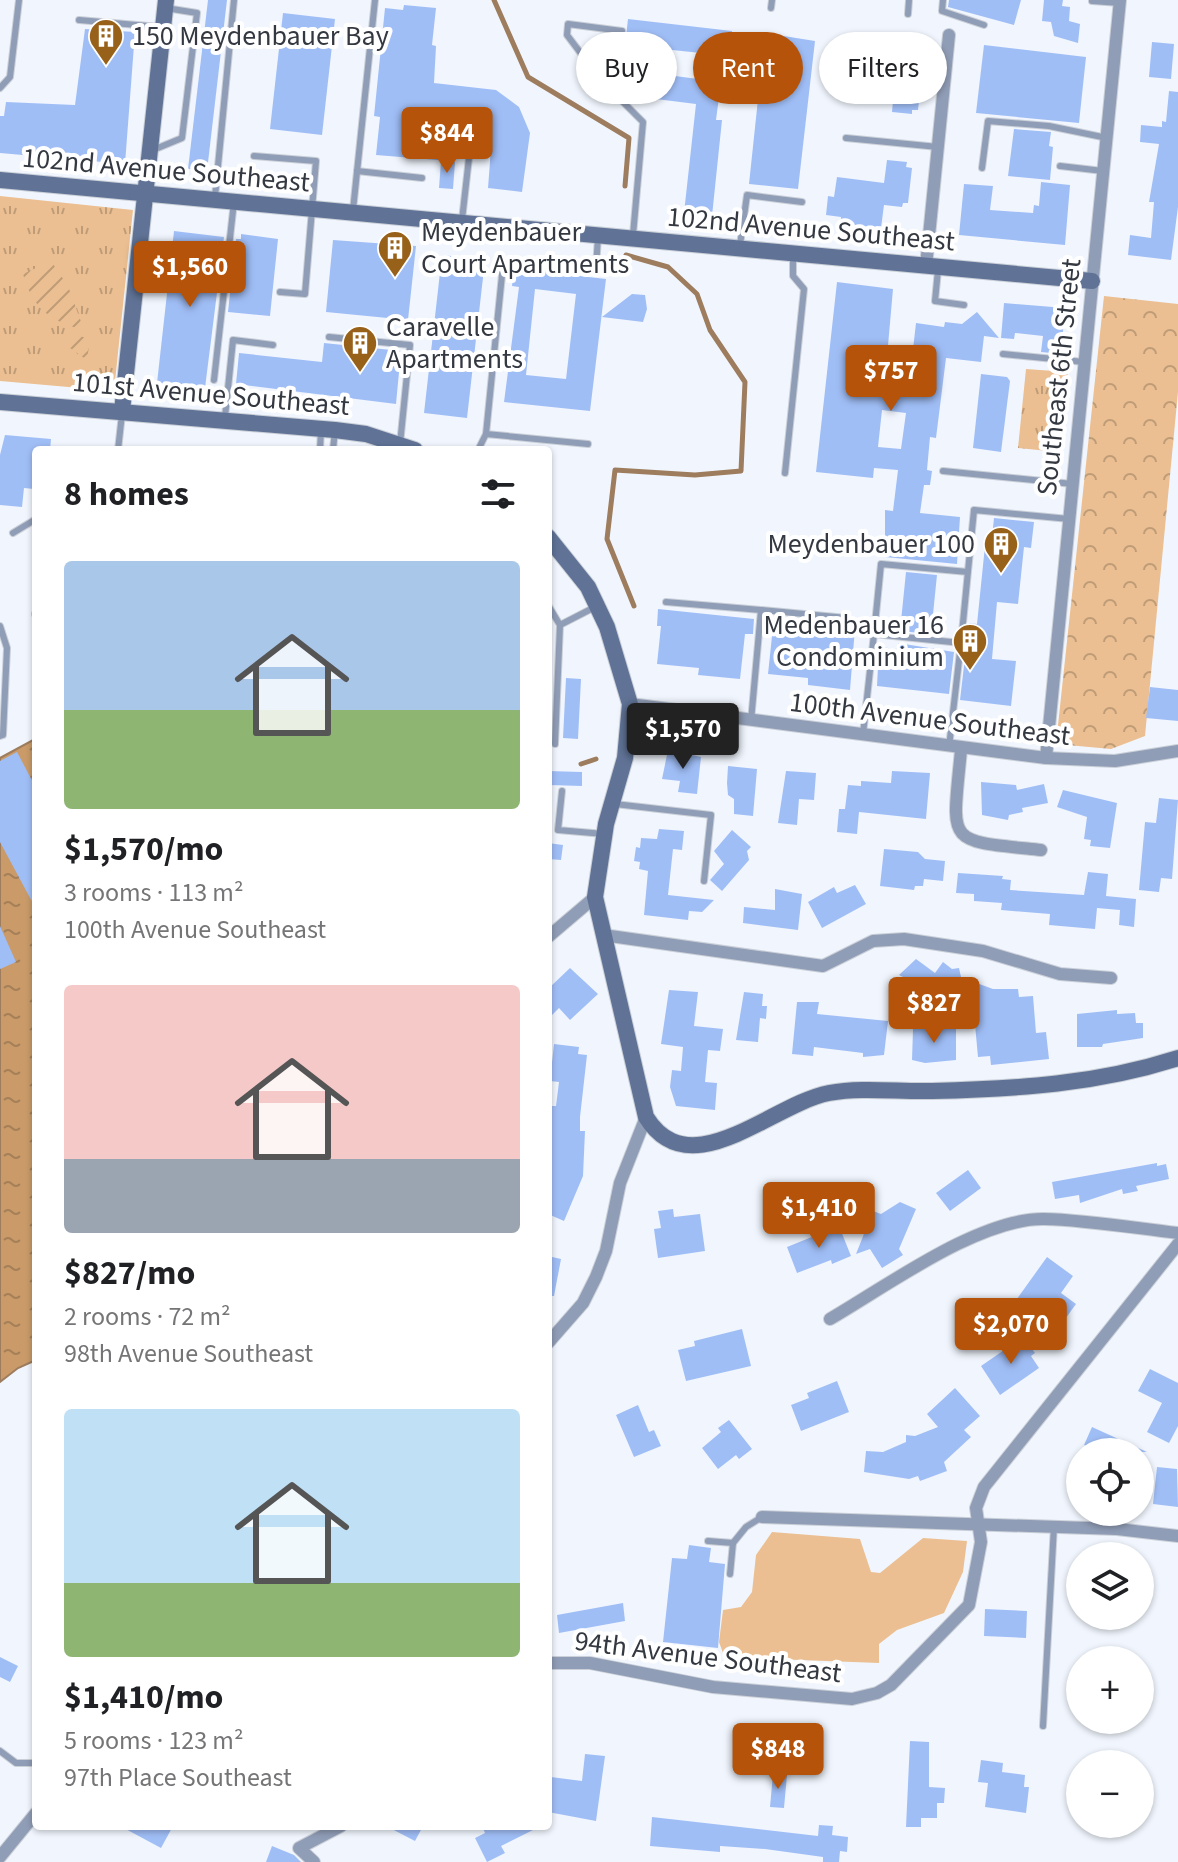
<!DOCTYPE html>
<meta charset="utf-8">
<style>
:root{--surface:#fff;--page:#f2f2f2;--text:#202124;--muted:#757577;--accent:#b45309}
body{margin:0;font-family:"Source Sans 3",sans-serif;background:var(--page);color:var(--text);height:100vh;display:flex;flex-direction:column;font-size:30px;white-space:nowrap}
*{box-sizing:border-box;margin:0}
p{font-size:26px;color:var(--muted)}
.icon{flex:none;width:44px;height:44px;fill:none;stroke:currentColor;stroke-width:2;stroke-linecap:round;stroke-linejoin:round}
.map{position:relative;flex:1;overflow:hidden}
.side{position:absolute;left:32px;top:446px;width:520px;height:1384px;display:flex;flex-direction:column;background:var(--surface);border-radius:8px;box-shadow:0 2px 6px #0004}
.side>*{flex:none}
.guide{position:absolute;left:576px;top:32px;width:482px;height:72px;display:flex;gap:16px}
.controls{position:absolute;left:1066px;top:1438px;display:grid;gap:16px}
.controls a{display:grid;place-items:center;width:88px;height:88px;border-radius:50%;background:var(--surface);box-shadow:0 2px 6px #0004;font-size:40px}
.price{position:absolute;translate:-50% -68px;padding:0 18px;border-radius:8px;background:var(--accent);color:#fff;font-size:26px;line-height:52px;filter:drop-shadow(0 2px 4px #0008)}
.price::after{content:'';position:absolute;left:50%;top:48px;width:24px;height:18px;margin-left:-12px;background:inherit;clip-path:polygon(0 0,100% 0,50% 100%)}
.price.selected{background:#222;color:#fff}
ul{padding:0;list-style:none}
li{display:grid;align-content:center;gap:16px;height:424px;padding:0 32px}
li span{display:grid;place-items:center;height:248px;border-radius:8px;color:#555}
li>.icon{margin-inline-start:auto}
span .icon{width:144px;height:144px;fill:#fffc;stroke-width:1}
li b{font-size:34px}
h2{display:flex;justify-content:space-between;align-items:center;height:96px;padding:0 32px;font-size:34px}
.chip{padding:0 28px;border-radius:36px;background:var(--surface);box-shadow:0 2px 6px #0004;font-size:28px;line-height:72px}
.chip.selected{background:var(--accent);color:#fff}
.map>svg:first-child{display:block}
</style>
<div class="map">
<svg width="1178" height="1862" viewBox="0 0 1178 1862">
<defs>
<pattern id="forest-crowns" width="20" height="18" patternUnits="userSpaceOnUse" patternTransform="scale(2)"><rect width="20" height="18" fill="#ebbf91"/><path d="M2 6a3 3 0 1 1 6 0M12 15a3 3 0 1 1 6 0" fill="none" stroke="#bf9c78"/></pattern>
<pattern id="park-tufts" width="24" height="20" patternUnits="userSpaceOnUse" patternTransform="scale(2)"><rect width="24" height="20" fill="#ebbf91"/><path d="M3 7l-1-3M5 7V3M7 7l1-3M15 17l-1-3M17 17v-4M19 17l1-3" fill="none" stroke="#bf9c78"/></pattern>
<pattern id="garden-furrows" width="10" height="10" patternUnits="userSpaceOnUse" patternTransform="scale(2)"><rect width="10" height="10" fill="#ebbf91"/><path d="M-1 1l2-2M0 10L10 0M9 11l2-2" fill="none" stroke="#bf9c78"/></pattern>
<pattern id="water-ripples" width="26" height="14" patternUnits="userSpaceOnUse" patternTransform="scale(2)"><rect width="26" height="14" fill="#ca9b69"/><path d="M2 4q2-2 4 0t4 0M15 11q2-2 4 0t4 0" fill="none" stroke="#a57f58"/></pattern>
</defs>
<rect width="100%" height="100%" fill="#f1f6fe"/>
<polygon fill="#ebbf91" points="772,1532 860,1539 871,1572 880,1573 923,1538 967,1541 963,1572 944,1613 897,1630 879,1644 879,1663 773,1659 727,1664 719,1642 723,1610 741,1607 752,1592 756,1555"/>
<polygon fill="url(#forest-crowns)" points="1104,296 1178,304 1178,392 1145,736 1111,749 1056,744"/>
<g fill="url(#park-tufts)">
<polygon points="0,196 133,210 114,391 0,381"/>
<polygon points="1026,369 1068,372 1058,452 1018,448"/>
</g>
<g fill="url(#garden-furrows)">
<path d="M51,261L68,286L84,330C50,321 33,309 23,274Z"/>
<polygon points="69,333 90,339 87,360 70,348"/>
</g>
<polygon fill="url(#water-ripples)" stroke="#9d7d5d" stroke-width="2" points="35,739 36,1360 18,1368 0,1382 0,758"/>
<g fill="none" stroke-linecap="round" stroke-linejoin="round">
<g stroke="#9d7d5d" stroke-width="5">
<polyline points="494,0 528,77 629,138 625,186"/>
<polyline points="626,255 668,267 697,294 710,330 745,382 741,471 695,475 615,470 607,539 634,606"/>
<polyline points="581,764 596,759"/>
</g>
</g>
<g fill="#a0bef6" fill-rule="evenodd">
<polygon points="208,0 227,0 207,171 188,169"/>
<polygon points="949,0 1021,0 1014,25 948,7"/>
<polygon points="1044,0 1063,0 1062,6 1070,7 1069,21 1080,24 1078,43 1054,36 1051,22 1042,21"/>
<polygon points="404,5 436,8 432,45 436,46 434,83 496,90 519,107 530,133 522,192 488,188 492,135 486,125 455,121 450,161 376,155 380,117 374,116 385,8 403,10"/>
<polygon points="283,13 335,19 322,135 270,129"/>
<polygon points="628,19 732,31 729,56 625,45"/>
<polygon points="85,29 135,32 125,164 0,153 0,116 4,116 6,102 75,105"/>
<polygon points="765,33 815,41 798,189 749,184"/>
<polygon points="861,41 900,45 898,68 917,70 916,74 922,75 918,110 912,110 912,114 892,112 894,89 847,86 849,65 842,64 844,46 860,48"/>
<polygon points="1152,42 1174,44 1171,79 1149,77"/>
<polygon points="984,45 1086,57 1079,123 976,113"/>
<polygon points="652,73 721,82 716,120 722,120 712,216 684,213 696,104 648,98"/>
<polygon points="1169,91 1178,92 1178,207 1171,260 1128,255 1130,235 1151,238 1154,202 1149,202 1159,144 1140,142 1141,125 1162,127 1162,121 1166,122"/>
<polygon points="1014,129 1051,132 1049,146 1053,147 1050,180 1008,176"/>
<polygon points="887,160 907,162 906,167 912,168 908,203 903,203 902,207 884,205 881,228 841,224 841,217 826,215 828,196 834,197 837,177 884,183"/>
<polygon points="441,161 455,162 453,189 439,188"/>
<polygon points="1041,182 1070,185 1065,245 959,235 964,184 993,186 990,210 1033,213 1034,205 1039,206"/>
<polygon points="174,231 224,237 205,388 157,383"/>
<polygon points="241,234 278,239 270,316 228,312 236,239 241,239"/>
<polygon points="333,240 416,246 408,320 326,312"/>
<polygon points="442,255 485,260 467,418 424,413"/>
<path d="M515,258L573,266L571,275L606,279L590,411L504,402L519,287L512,286ZM535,289L576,294L566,379L526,375Z"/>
<path d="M837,282L893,289L884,391L908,393L916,323L944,327L945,322L962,324L977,312L999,338L984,336L981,362L946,358L936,438L930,437L927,470L932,471L930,485H924L920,513L960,517L957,564L885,557V510L893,511L898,470L874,468L873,478L816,472ZM882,410L906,413L901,449L878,447Z"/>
<polygon points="632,294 645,295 647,309 643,322 602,317"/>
<polygon points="1004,303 1065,308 1061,354 1041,352 1043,336 1015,333 1014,339 1001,338"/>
<polygon points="324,343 401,351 396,404 236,384 239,353 322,362"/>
<polygon points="981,374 1007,377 1010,381 1001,452 973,448"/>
<polygon points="5,435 51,439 50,450 36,450 34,489 24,488 22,507 0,505 0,455"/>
<polygon points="994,518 1034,522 1031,548 1024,547 1018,604 997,602 992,659 1016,661 1011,706 960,700 969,623 977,624 986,536 992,537"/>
<polygon points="906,572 937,575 931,634 900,631"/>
<polygon points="658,609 754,619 753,634 745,634 740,679 698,675 699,668 657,664 661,626 657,626"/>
<polygon points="769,618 855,628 850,690 808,685 808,678 768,674 772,636 765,636"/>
<polygon points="898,643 954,652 949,694 877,686 879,647 898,649"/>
<polygon points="566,678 581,679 578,739 563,738"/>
<polygon points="1150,687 1178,690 1178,721 1146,718"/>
<polygon points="668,750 701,757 697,794 678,792 680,781 662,779"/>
<polygon points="17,752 36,788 36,909 0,842 0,761"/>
<polygon points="728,766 757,769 753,816 734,814 734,799 728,795 727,783"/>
<polygon points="548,771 582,772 582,786 548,785"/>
<polygon points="786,771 816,773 814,800 799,799 797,825 778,823"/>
<polygon points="892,771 930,773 926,819 859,812 857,834 837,832 839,809 845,809 848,785 861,786 861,781 891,783"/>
<polygon points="981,782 1016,785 1017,790 1044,784 1048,803 1022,808 1023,812 1009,815 1008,820 982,815"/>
<polygon points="1063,790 1117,803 1110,848 1090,846 1091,840 1084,839 1087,817 1057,807"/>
<polygon points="1159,798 1178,800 1172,879 1161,878 1159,892 1139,890 1145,822 1156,823"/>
<polygon points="659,829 684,831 682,850 673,849 668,895 714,900 702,912 689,911 688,920 644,915 648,871 639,869 640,862 634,861 636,847 640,848 641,838 657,839"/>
<polygon points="732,830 751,847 747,851 749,860 722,891 710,880 724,864 714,851"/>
<polygon points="548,843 563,845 561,860 548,859"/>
<polygon points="884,849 918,852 925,859 945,861 943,881 924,879 923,886 915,886 914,890 880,886"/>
<polygon points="1088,872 1108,874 1106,896 1136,899 1134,927 1119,925 1120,910 1097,908 1095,929 1049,925 1050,914 1001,910 1002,903 974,901 974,894 956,893 958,873 1003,876 1002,879 1011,880 1010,890 1084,895"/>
<polygon points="855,885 866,904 822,928 808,902 834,887 837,893"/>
<polygon points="775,889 802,894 798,930 743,923 744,907 775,910"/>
<polygon points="0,926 16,962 0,969"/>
<polygon points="916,959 935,973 943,962 952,969 959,968 961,977 952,989 942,982 936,990 930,986 924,994 918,989 913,995 898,983 903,977 899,975"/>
<polygon points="570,968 598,994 570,1020 559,1008 548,1019 548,989"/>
<polygon points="971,981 993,989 1018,989 1019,997 1033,996 1036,1033 1046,1032 1049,1059 991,1065 990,1056 978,1057"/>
<polygon points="669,990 698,992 694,1026 723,1029 720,1051 708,1050 705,1082 717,1083 715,1110 676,1106 670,1087 672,1070 681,1071 683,1047 661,1044"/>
<polygon points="744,992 763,994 762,1006 767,1006 766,1019 760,1018 758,1042 736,1040"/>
<polygon points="797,1002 819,1002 817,1014 888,1021 884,1055 863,1057 863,1053 814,1047 813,1056 792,1054"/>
<polygon points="1117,1010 1117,1014 1135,1013 1136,1023 1143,1023 1143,1038 1103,1044 1102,1047 1077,1047 1077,1014"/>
<polygon points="944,1026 956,1026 956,1060 925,1063 912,1060 913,1029 944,1029"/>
<polygon points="554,1044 579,1047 578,1054 587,1055 580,1117 580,1131 585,1131 583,1176 564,1221 548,1214 548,1118 551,1106 556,1106 559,1082 550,1081"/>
<polygon points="1157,1163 1157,1166 1166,1164 1169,1179 1136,1186 1138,1191 1123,1194 1122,1189 1080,1203 1079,1195 1055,1199 1052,1182"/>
<polygon points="968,1170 981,1188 950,1211 936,1193"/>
<polygon points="900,1202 916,1209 899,1249 903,1255 882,1268 870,1249 856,1254 873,1211 881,1214"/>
<polygon points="673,1209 674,1217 700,1214 705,1251 658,1258 654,1229 661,1228 658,1211"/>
<polygon points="839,1226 851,1256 832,1264 831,1260 797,1273 787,1247"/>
<polygon points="548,1256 561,1259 554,1296 548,1296"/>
<polygon points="1047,1257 1073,1276 1061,1293 1076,1304 1055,1333 1014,1303"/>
<polygon points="742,1329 751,1366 686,1381 678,1350 695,1346 694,1341"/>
<polygon points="1023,1337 1035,1353 1031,1356 1039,1368 1000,1395 981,1366"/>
<polygon points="1150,1369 1178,1383 1178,1426 1169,1443 1147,1432 1162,1403 1138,1391"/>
<polygon points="837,1381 849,1412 801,1431 791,1405 809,1398 807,1393"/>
<polygon points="955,1388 980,1416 964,1430 971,1437 944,1462 947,1471 920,1481 918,1476 909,1479 864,1472 866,1451 883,1452 906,1442 906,1435 915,1436 938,1427 927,1414"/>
<polygon points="638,1405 649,1432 654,1430 661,1446 634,1457 616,1415"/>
<polygon points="729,1420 752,1449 739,1459 736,1455 718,1469 702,1448 721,1432 718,1428"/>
<polygon points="1092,1427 1147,1452 1101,1452 1084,1445"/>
<polygon points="1157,1467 1177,1469 1178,1507 1153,1504"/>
<polygon points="689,1545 711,1548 709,1562 725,1564 718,1648 663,1642 672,1558 687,1559"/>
<polygon points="623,1603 625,1621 559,1633 557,1615"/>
<polygon points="985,1609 1027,1611 1026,1638 984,1636"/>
<polygon points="0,1657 18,1666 10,1682 0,1677"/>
<polygon points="910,1741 929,1742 929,1787 945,1788 944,1803 937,1803 937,1818 921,1818 921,1827 906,1827"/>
<polygon points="585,1754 605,1756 596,1821 548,1812 551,1777 582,1781"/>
<polygon points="981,1760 1003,1763 1002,1772 1025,1775 1024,1787 1029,1787 1026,1813 985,1807 988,1783 978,1782"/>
<polygon points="773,1774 787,1775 784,1808 770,1807"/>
<polygon points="652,1817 818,1836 819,1825 833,1826 832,1835 848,1837 847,1852 840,1851 839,1862 823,1862 823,1857 765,1849 720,1846 720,1852 650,1846"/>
<polygon points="120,1826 173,1826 161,1848"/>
<polygon points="386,1826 423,1826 415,1841"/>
<polygon points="482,1826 541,1826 501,1846 505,1853 487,1862 475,1838 485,1833"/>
<polygon points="272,1846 294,1855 301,1862 266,1862"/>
</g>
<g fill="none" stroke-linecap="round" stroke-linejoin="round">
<g stroke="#cbd0d8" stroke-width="8">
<g id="lane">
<polyline points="943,0 942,11 984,25"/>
<polyline points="1092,1 1120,3"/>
<polyline points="771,8 772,0"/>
<polyline points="908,14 909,0"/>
<polyline points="79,20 160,27"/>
<polyline points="622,31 568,24 567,35 601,80 643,122 633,235"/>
<polyline points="0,88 10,77 19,0"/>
<polyline points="846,138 938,147"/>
<polyline points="153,150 182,138 197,13 166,8"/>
<polyline points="254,156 316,161 305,294 280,292"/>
<polyline points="1060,166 1103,171"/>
<polyline points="982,168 988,121 1049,126 1107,138"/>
<polyline points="357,171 422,178"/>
<polyline points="215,197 234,0"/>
<polyline points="353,210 375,0"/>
<polyline points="462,220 472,131"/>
<polyline points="740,245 747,195 802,202"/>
<polyline points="596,269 598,236"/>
<polyline points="938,270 935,301 964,305"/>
<polyline points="329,337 410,345 400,444"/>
<polyline points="1003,354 1084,362"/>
<polyline points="214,380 234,202"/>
<polyline points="225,417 233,340 273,345"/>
<polyline points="486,434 503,265"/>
<polyline points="118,450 122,414"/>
<polyline points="320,450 321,430"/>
<polyline points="333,450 335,430"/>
<polyline points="478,450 486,434 588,444"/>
<polyline points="943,471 1073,484"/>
<polyline points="785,473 804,289 793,276 793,253"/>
<polyline points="13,533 36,519"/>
<polyline points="968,572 881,564 874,634 961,643 974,510 1069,519"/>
<polyline points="666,602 761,610 751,721"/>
<polyline points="548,605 560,625"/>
<polyline points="761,610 847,618"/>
<polyline points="35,614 36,614"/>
<polyline points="0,626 7,648 3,735 0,736"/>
<polyline points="863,734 874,634"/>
<polyline points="555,744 560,625 597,606"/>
<polyline points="949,747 961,643"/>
<polyline points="562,791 558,830 604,834"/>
<polyline points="615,804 711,815 704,881"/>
<polyline points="708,1541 733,1543 746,1527 762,1517"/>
<polyline points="730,1574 733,1543"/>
<polyline points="1043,1726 1054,1526"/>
<polyline points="0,1751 16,1763 36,1763"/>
</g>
</g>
<g stroke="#cbd0d8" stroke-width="14">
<g id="street">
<polyline points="926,266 949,35"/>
<polyline points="630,704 1046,758 1115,761 1178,751"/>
<path d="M961,750C952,846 944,840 1041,850"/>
<polyline points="1046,758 1120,0"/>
<polyline points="603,935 823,966 873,941 904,939 983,951 1060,974 1111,978"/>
<polyline points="548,937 595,897"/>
<path d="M830,1319C887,1286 979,1218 1044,1219C1088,1220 1134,1228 1178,1233"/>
<polyline points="548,1343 583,1303 596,1277 606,1251 620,1183 646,1117"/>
<polyline points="762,1517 1117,1529 1178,1536"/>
<polyline points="548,1663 590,1663 713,1687 852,1699 877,1693 891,1685 969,1605 981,1542 976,1508 984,1487 1178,1244"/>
<polyline points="0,1857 36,1813"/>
<polyline points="314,1862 299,1848 341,1826"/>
</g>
</g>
<g stroke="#cbd0d8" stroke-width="18">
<g id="secondary">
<polyline points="0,180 1092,281"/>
<polyline points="0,402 335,430 366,434 415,450"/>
<polyline points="122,411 166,0"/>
<path d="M548,537L588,587L607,627L630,704L625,758L606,824L595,897L646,1117C690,1188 772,1104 829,1093C863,1087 898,1092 932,1091C1018,1089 1097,1084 1178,1058"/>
</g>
</g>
<use href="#lane" stroke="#909db6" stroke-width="6"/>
<use href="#street" stroke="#909db6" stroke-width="12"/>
<use href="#secondary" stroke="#607396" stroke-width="16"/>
</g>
<defs>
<g id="building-pin" transform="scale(1.8)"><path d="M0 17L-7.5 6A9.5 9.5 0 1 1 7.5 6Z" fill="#98611a" stroke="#fff"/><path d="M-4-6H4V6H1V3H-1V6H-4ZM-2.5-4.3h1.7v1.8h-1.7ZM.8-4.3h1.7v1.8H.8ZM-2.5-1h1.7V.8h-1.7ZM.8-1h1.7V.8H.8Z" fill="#fff"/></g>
</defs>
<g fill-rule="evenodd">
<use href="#building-pin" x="106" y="36"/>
<use href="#building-pin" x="395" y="248"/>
<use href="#building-pin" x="360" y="343"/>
<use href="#building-pin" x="1001" y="544"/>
<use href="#building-pin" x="970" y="641"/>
</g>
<g text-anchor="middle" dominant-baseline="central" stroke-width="8" stroke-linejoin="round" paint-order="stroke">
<g font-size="28" fill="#343840" stroke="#fff" text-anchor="start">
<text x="132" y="36">150 Meydenbauer Bay</text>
<text x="421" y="232">Meydenbauer<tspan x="421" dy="32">Court Apartments</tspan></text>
<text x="386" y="327">Caravelle<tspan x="386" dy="32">Apartments</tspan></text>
<text x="975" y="544" text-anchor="end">Meydenbauer 100</text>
<text x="944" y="625" text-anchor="end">Medenbauer 16<tspan x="944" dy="32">Condominium</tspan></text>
</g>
<g font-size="28" fill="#343840" stroke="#fff">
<text transform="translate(166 170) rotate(5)">102nd Avenue Southeast</text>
<text transform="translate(811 229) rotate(5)">102nd Avenue Southeast</text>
<text transform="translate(1059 377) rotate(-84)">Southeast 6th Street</text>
<text transform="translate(211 394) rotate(5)">101st Avenue Southeast</text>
<text transform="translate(930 719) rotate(7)">100th Avenue Southeast</text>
<text transform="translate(708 1657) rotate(7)">94th Avenue Southeast</text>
</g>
</g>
</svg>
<div class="controls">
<a><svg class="icon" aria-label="locate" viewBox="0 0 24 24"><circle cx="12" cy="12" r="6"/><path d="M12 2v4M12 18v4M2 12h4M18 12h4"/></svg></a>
<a><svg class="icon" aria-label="layers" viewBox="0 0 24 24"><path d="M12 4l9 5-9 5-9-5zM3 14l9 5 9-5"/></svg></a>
<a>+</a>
<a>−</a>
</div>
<b class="price" style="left:447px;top:175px">$844</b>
<b class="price" style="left:190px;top:309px">$1,560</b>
<b class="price" style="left:891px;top:413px">$757</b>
<b class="price selected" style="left:683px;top:771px">$1,570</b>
<b class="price" style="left:934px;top:1045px">$827</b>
<b class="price" style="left:819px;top:1250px">$1,410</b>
<b class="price" style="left:1011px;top:1366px">$2,070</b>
<b class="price" style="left:778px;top:1791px">$848</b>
<div class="guide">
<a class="chip">Buy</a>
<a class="chip selected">Rent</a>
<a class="chip">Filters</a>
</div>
<section class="side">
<h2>8 homes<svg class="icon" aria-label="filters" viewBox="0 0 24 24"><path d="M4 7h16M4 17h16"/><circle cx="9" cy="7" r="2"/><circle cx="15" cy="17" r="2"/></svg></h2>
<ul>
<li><span style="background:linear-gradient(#a9c7e8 60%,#8fb573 0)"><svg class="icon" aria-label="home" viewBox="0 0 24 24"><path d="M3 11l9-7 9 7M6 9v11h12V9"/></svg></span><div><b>$1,570/mo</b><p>3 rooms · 113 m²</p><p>100th Avenue Southeast</p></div></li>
<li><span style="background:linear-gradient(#f6c9c9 70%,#9aa5b1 0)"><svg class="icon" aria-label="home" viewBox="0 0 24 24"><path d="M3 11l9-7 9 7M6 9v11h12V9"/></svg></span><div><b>$827/mo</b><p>2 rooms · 72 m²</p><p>98th Avenue Southeast</p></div></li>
<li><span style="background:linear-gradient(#bfe0f5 70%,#8fb573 0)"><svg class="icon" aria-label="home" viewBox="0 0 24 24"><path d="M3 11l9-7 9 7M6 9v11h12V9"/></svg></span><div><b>$1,410/mo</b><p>5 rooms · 123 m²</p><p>97th Place Southeast</p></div></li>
</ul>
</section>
</div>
